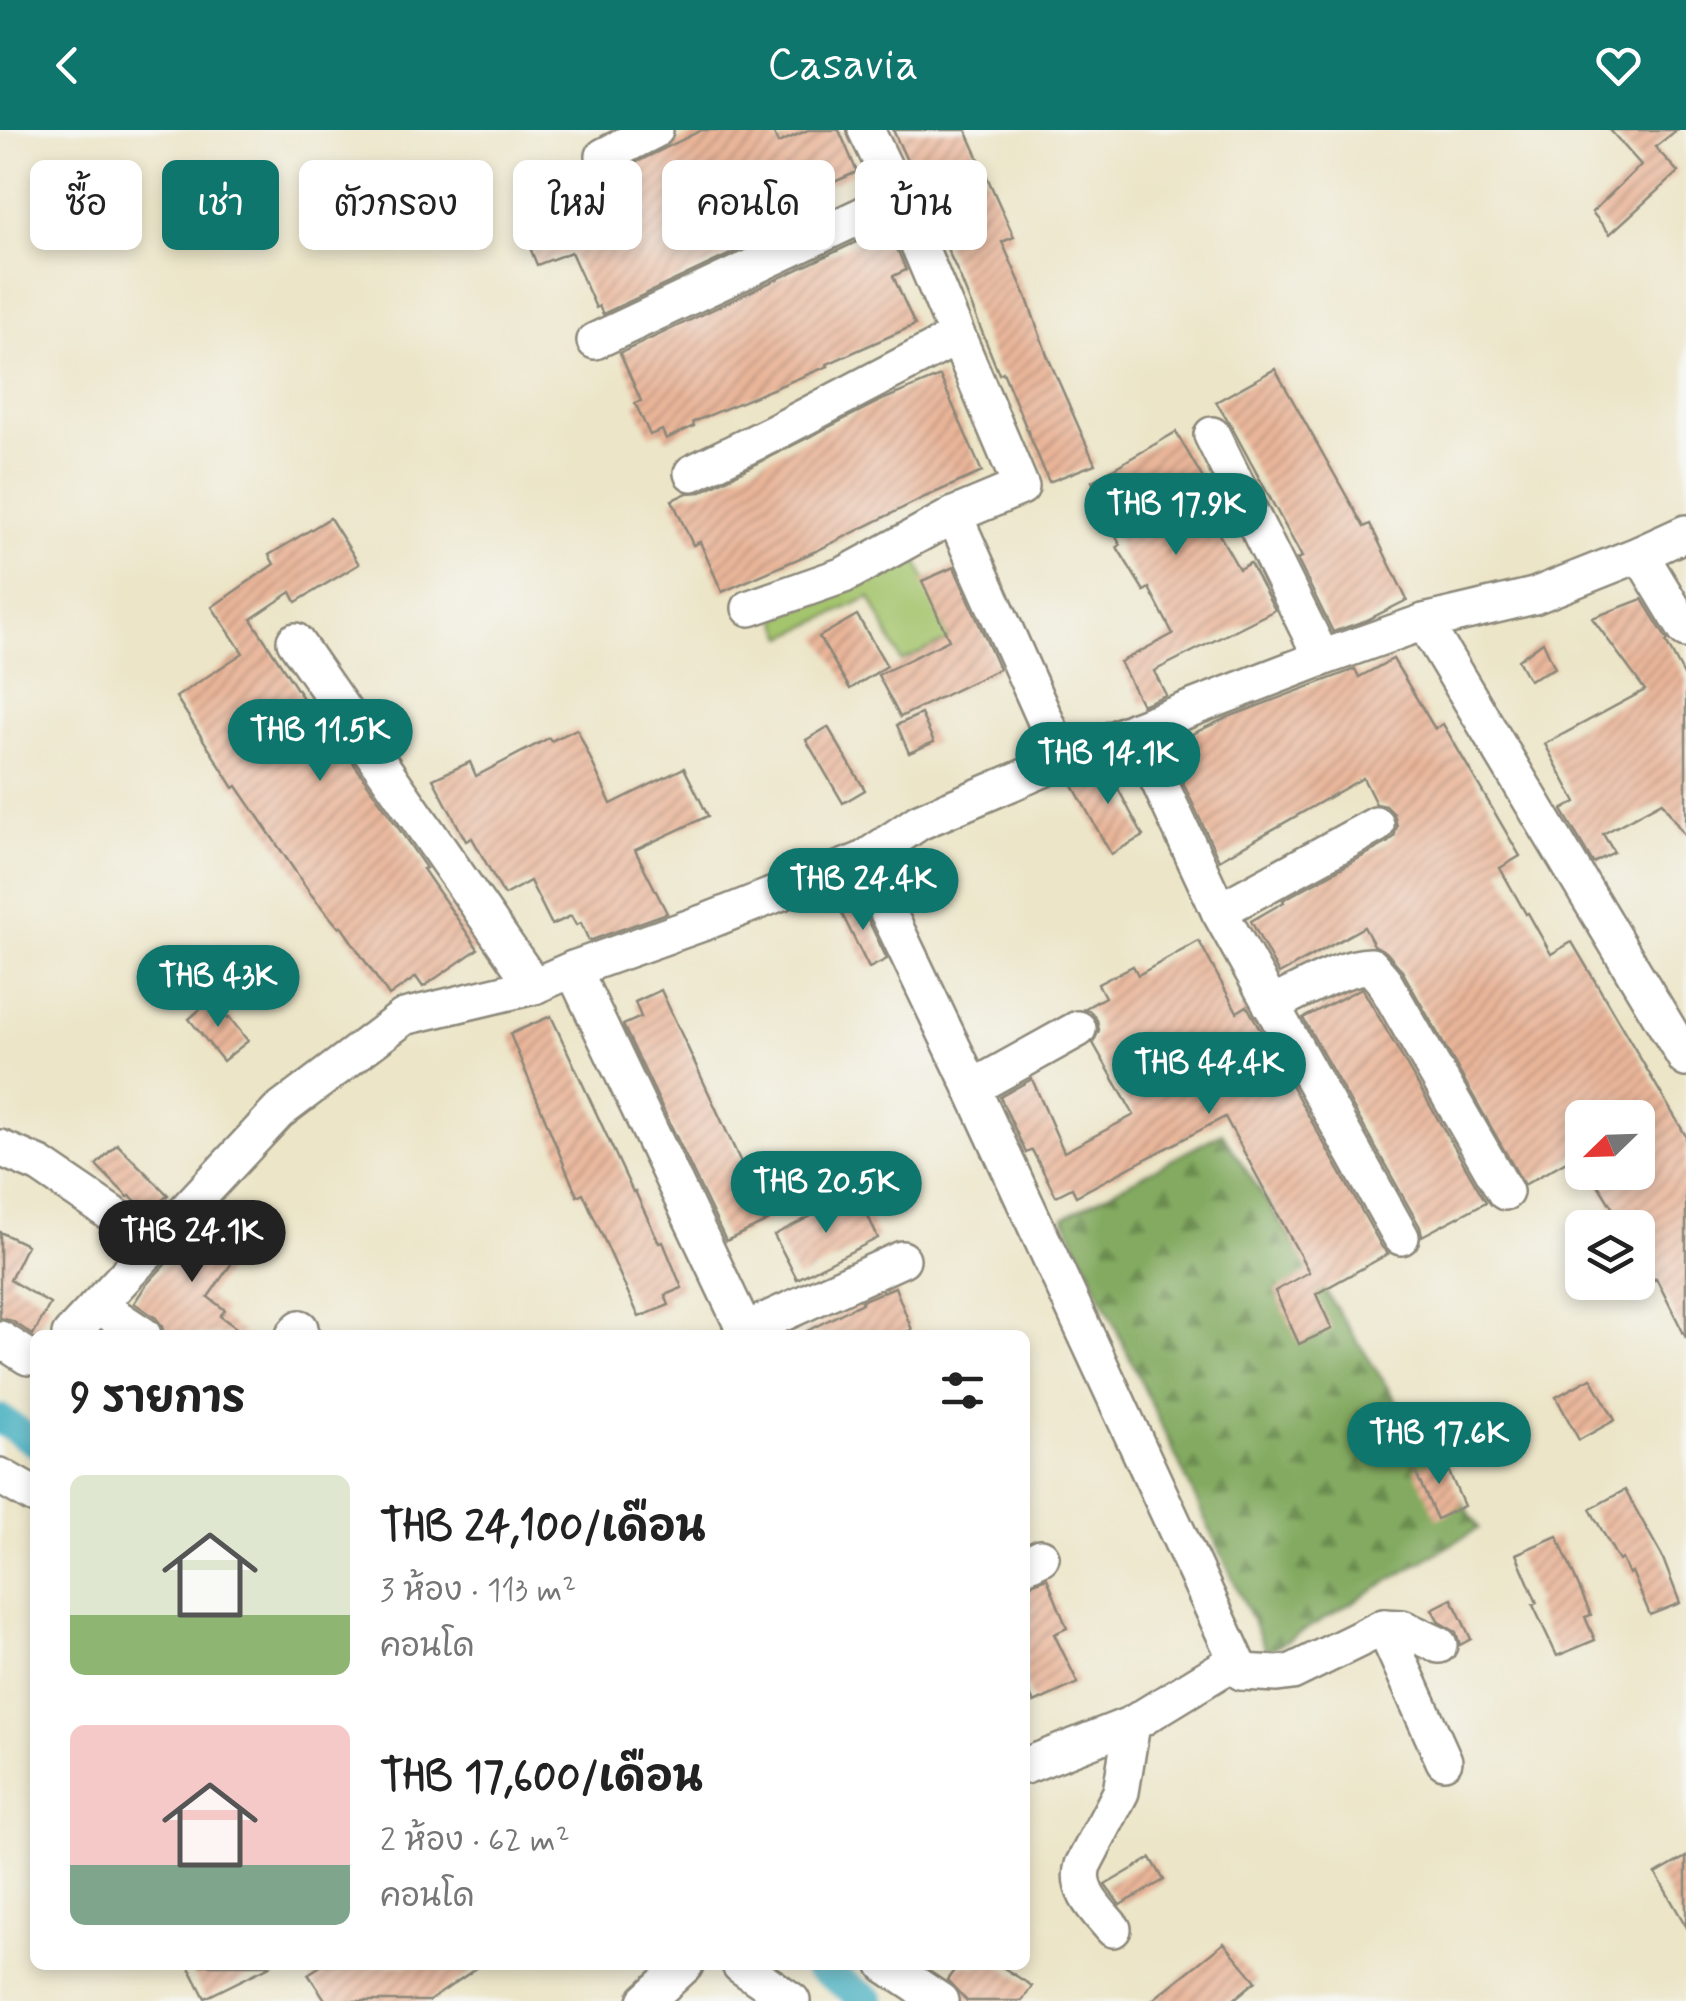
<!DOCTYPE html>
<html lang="th">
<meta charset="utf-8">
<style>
:root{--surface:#fff;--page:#f6f6f6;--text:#222;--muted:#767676;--accent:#0f766e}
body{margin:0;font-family:Mynerve,"Playpen Sans Thai",sans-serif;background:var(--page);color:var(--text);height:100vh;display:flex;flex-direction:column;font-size:38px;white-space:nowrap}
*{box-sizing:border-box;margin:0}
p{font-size:32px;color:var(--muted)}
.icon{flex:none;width:55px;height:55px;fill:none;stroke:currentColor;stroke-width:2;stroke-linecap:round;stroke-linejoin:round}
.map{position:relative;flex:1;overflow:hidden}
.sheet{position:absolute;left:30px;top:1200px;width:1000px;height:640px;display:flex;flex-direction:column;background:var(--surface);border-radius:15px;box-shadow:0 5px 15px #0003}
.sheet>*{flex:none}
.banner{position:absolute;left:30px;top:30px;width:1000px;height:90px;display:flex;gap:20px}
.needle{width:65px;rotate:247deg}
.fabs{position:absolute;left:1565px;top:970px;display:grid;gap:20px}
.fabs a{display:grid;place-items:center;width:90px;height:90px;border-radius:15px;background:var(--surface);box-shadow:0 5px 15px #0003;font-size:50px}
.price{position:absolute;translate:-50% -85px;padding:0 22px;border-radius:35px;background:var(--accent);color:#fff;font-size:32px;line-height:65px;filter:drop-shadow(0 2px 5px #0008)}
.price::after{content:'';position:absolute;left:50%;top:60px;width:30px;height:22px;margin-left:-15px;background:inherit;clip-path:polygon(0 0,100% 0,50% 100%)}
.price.active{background:#222;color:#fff}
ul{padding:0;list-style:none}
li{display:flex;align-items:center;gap:30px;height:250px;padding:0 40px}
li span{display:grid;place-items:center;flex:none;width:280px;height:200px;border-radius:15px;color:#555}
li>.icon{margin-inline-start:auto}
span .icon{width:120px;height:120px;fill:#fffc;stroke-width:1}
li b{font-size:42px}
h2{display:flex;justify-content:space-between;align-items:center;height:120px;padding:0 40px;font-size:42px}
.chip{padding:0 35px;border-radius:15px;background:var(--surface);box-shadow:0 5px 15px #0003;font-size:35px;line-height:90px}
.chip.active{background:var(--accent);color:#fff}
header{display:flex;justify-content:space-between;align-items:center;height:130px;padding:0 40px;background:var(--accent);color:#fff;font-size:45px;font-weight:600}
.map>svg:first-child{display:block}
</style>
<header><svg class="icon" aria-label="back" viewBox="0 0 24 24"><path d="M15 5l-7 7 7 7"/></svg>Casavia<svg class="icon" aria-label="heart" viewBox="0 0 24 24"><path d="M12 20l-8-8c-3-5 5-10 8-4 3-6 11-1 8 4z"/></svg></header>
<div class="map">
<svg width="1686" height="1871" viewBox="0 0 1686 1871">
<defs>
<pattern id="forest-firs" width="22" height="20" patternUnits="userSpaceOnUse" patternTransform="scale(2.5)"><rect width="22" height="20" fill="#83aa60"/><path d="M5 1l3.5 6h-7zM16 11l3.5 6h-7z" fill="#6b8b4f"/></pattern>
<pattern id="building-hatch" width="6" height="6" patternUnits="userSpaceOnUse" patternTransform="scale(2.5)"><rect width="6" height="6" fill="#eab69a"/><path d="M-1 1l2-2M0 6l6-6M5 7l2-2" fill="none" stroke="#be947e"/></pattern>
</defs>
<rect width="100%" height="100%" fill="#f6f6f2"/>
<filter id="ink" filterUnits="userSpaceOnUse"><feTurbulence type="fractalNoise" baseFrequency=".01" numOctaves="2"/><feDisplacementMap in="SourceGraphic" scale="20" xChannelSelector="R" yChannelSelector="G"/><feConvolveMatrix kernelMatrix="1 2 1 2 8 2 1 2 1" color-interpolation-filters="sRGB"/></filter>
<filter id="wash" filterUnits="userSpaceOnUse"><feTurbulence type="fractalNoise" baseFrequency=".0048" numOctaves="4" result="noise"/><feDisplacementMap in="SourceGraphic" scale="40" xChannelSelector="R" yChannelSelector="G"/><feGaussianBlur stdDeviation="2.25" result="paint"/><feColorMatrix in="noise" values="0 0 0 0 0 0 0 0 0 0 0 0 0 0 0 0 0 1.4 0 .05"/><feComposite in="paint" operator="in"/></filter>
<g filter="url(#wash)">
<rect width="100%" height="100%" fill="#ece5c8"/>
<polygon fill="#a4c56d" stroke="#68784c" stroke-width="2.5" points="915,425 949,510 901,531 870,467 785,507 777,488"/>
<polygon fill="url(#forest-firs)" stroke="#576a46" stroke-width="2.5" points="1222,1003 1479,1398 1267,1522 1064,1087"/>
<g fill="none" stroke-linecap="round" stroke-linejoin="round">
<g stroke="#42aec0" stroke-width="30">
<polyline points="0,1289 35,1312"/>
<polyline points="816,1835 870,1871"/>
</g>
</g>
<g id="blocks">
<g fill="url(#building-hatch)">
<polygon points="702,0 772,0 778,13 808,0 839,0 857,42 802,66 811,86 603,184 599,176 596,178 571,122 537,135 522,98 613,62 607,47"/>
<polygon points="893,0 966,0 1014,107 1002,112 1026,166 1047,225 1095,334 1049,352 1003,242 999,244 960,147"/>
<polygon points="1610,0 1677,0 1655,17 1678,42 1610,104 1592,82 1641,35"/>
<polygon points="888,97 906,140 893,146 915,195 827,234 828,236 693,292 694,296 666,309 662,300 650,305 635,273 641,271 620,223"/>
<polygon points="1275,239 1364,397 1370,394 1407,470 1367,490 1333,502 1297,429 1302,427 1231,296 1216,272"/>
<polygon points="940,246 982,342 925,367 816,421 722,462 700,412 693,415 672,370 687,363 701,362 882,270"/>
<polygon points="1176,302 1212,364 1200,371 1239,439 1250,433 1275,480 1154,541 1166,565 1142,575 1120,532 1173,504 1149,458 1144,461 1117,417 1120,415 1092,351"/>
<polygon points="330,388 359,434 296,472 291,462 251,489 329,608 334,605 397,696 426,738 423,739 478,819 423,857 416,847 389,866 341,796 339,798 310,763 237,656 234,658 176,567 243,523 212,477 274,434 269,425"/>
<polygon points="954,437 999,539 900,587 878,545 949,510 922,451"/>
<polygon points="1642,469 1668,511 1666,512 1686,549 1686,708 1662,672 1603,704 1614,722 1593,733 1562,680 1576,672 1545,614 1645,560 1592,488"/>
<polygon points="857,485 887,536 850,559 819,507"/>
<polygon points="1543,512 1555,538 1529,550 1518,530"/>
<polygon points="1393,529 1435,599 1443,594 1520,726 1500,738 1526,784 1528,783 1551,824 1572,812 1686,1006 1686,1208 1656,1148 1654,1150 1644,1132 1638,1135 1638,1098 1625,1098 1590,1042 1638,1042 1638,988 1582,988 1582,1022 1524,1055 1401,839 1386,822 1374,815 1364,797 1279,844 1251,791 1284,772 1283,770 1387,713 1394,707 1397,696 1394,684 1386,676 1376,674 1363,648 1219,730 1164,612 1184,604 1186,607 1226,588 1355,539 1359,547"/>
<polygon points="921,584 934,612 909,623 897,595"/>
<polygon points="828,597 865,660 843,673 806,610"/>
<polygon points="577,599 611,674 684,638 708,686 635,720 667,783 589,811 581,793 576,795 571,786 552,795 530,751 504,765 472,708 466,711 433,649 470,632 476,646 549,608 551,611"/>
<polygon points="1113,632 1121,647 1114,651 1143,706 1111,724 1071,652"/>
<polygon points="858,769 887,829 869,838 839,778"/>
<polygon points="1199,811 1237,882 1247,876 1382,1117 1388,1124 1316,1164 1332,1199 1299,1214 1275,1161 1309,1142 1225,987 1076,1066 1072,1058 1056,1066 1032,1020 1026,1023 1000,967 1032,949 1064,1022 1134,985 1093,913 1099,900 1097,890 1090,881 1084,879 1105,867 1098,854 1133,836 1138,845"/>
<polygon points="1362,858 1486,1072 1422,1106 1420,1097 1303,888"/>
<polygon points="661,860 768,1091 726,1111 623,895 641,887 635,872"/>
<polygon points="211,870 228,889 229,887 248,911 223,931 189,889"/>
<polygon points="551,886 633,1062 635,1061 659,1113 663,1112 682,1158 665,1165 669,1175 639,1187 583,1063 577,1066 510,904"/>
<polygon points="117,1014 168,1065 149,1083 130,1066 128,1067 96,1035"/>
<polygon points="841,1065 845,1075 860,1068 878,1108 797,1149 774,1105 823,1080 821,1074"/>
<polygon points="217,1079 231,1090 215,1112 236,1127 208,1167 225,1180 220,1186 246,1205 164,1205 162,1196 156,1188 134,1173 146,1155"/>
<polygon points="0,1102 27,1115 10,1150 50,1174 33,1205 12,1191 0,1188"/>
<polygon points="895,1157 912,1200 897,1205 799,1205 862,1173 861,1171"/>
<polygon points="1591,1248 1615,1290 1579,1310 1556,1267"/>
<polygon points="1442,1326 1464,1376 1437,1389 1414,1339"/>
<polygon points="1625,1360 1662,1426 1680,1473 1650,1485 1632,1442 1629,1444 1622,1429 1619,1431 1590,1379"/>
<polygon points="1557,1406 1591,1485 1585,1487 1595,1510 1557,1526 1533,1475 1537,1473 1516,1424"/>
<polygon points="1047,1448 1067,1498 1054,1504 1078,1553 1034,1573 1025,1553 1025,1456"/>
<polygon points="1452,1469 1471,1509 1460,1515 1456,1502 1439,1492 1432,1479"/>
<polygon points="1686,1727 1686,1796 1656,1744"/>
<polygon points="1151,1728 1164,1750 1120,1775 1105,1755"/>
<polygon points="1224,1813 1256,1851 1232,1871 1151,1871"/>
<polygon points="188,1835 272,1835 205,1868"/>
<polygon points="322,1835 481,1835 429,1871 326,1871 308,1844"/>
<polygon points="958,1835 999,1835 1032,1856 1022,1871 967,1871 947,1850"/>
</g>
</g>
</g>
<g filter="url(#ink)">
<use href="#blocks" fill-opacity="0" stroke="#8c887a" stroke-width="2.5"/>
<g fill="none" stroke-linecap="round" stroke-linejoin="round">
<g stroke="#8c887a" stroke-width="40">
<g id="minor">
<polyline points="866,0 899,68 1021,357 954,385 1064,632"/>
<polyline points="604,26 655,0"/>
<polyline points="595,211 899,68"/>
<polyline points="1212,305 1322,528"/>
<polyline points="692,343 774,303 957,207"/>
<polyline points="1640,424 1686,500"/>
<polyline points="750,478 844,445 954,385"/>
<polyline points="1424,492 1686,929"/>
<polyline points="295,511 534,856"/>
<polyline points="1135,600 1219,781 1401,1107"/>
<polyline points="863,730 972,958 1242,1542"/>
<polyline points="1219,781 1376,695"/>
<polyline points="573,839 747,1205"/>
<path d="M1271,875C1297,863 1344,835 1371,836L1383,850L1505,1062"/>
<polyline points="972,958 1078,899"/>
<polyline points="0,1018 40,1035 156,1114"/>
<polyline points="98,1175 143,1205"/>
<polyline points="745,1200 902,1129"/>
<polyline points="70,1205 278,982 404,887 534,856 573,839 708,791 863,730 919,692 1135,600 1322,528 1424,492 1534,466 1640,424 1686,403"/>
<polyline points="294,1205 300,1198"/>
<polyline points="0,1209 28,1227 35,1227"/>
<polyline points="0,1346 35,1366"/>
<polyline points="1025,1435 1041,1427"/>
<polyline points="1384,1497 1444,1631"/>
<polyline points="1025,1636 1132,1594 1222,1539 1237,1535 1242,1542 1277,1544 1292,1542 1384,1497 1402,1498 1439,1515"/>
<path d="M1113,1799C1097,1780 1075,1761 1083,1735L1121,1662L1132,1594"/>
<polyline points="740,1835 792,1871"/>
<polyline points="886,1835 940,1871"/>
<polyline points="646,1871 685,1835"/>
</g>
</g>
<use href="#minor" stroke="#fff" stroke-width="35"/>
</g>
</g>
</svg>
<div class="fabs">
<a><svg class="needle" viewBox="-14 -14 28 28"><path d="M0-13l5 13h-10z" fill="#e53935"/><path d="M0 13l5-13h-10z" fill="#767676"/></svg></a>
<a><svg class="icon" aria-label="layers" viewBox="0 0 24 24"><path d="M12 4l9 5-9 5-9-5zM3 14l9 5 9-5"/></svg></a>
</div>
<b class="price" style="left:1176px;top:428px">THB 17.9K</b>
<b class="price" style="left:320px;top:654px">THB 11.5K</b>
<b class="price" style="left:1108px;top:677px">THB 14.1K</b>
<b class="price" style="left:863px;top:803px">THB 24.4K</b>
<b class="price" style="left:218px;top:900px">THB 43K</b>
<b class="price" style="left:1209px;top:987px">THB 44.4K</b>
<b class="price" style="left:826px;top:1106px">THB 20.5K</b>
<b class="price active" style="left:192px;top:1155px">THB 24.1K</b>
<b class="price" style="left:1439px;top:1357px">THB 17.6K</b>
<div class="banner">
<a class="chip">ซื้อ</a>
<a class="chip active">เช่า</a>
<a class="chip">ตัวกรอง</a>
<a class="chip">ใหม่</a>
<a class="chip">คอนโด</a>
<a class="chip">บ้าน</a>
</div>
<section class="sheet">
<h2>9 รายการ<svg class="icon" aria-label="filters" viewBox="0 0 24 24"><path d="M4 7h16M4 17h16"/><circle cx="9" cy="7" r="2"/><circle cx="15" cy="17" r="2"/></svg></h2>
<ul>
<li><span style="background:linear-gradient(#dfe7d0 70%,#8fb573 0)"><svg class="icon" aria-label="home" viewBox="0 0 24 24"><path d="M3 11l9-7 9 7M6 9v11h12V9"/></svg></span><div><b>THB 24,100/เดือน</b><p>3 ห้อง · 113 m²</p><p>คอนโด</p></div></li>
<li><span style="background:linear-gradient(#f6c9c9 70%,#7fa58c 0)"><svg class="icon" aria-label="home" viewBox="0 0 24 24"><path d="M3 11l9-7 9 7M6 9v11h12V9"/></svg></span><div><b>THB 17,600/เดือน</b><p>2 ห้อง · 62 m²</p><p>คอนโด</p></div></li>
</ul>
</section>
</div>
